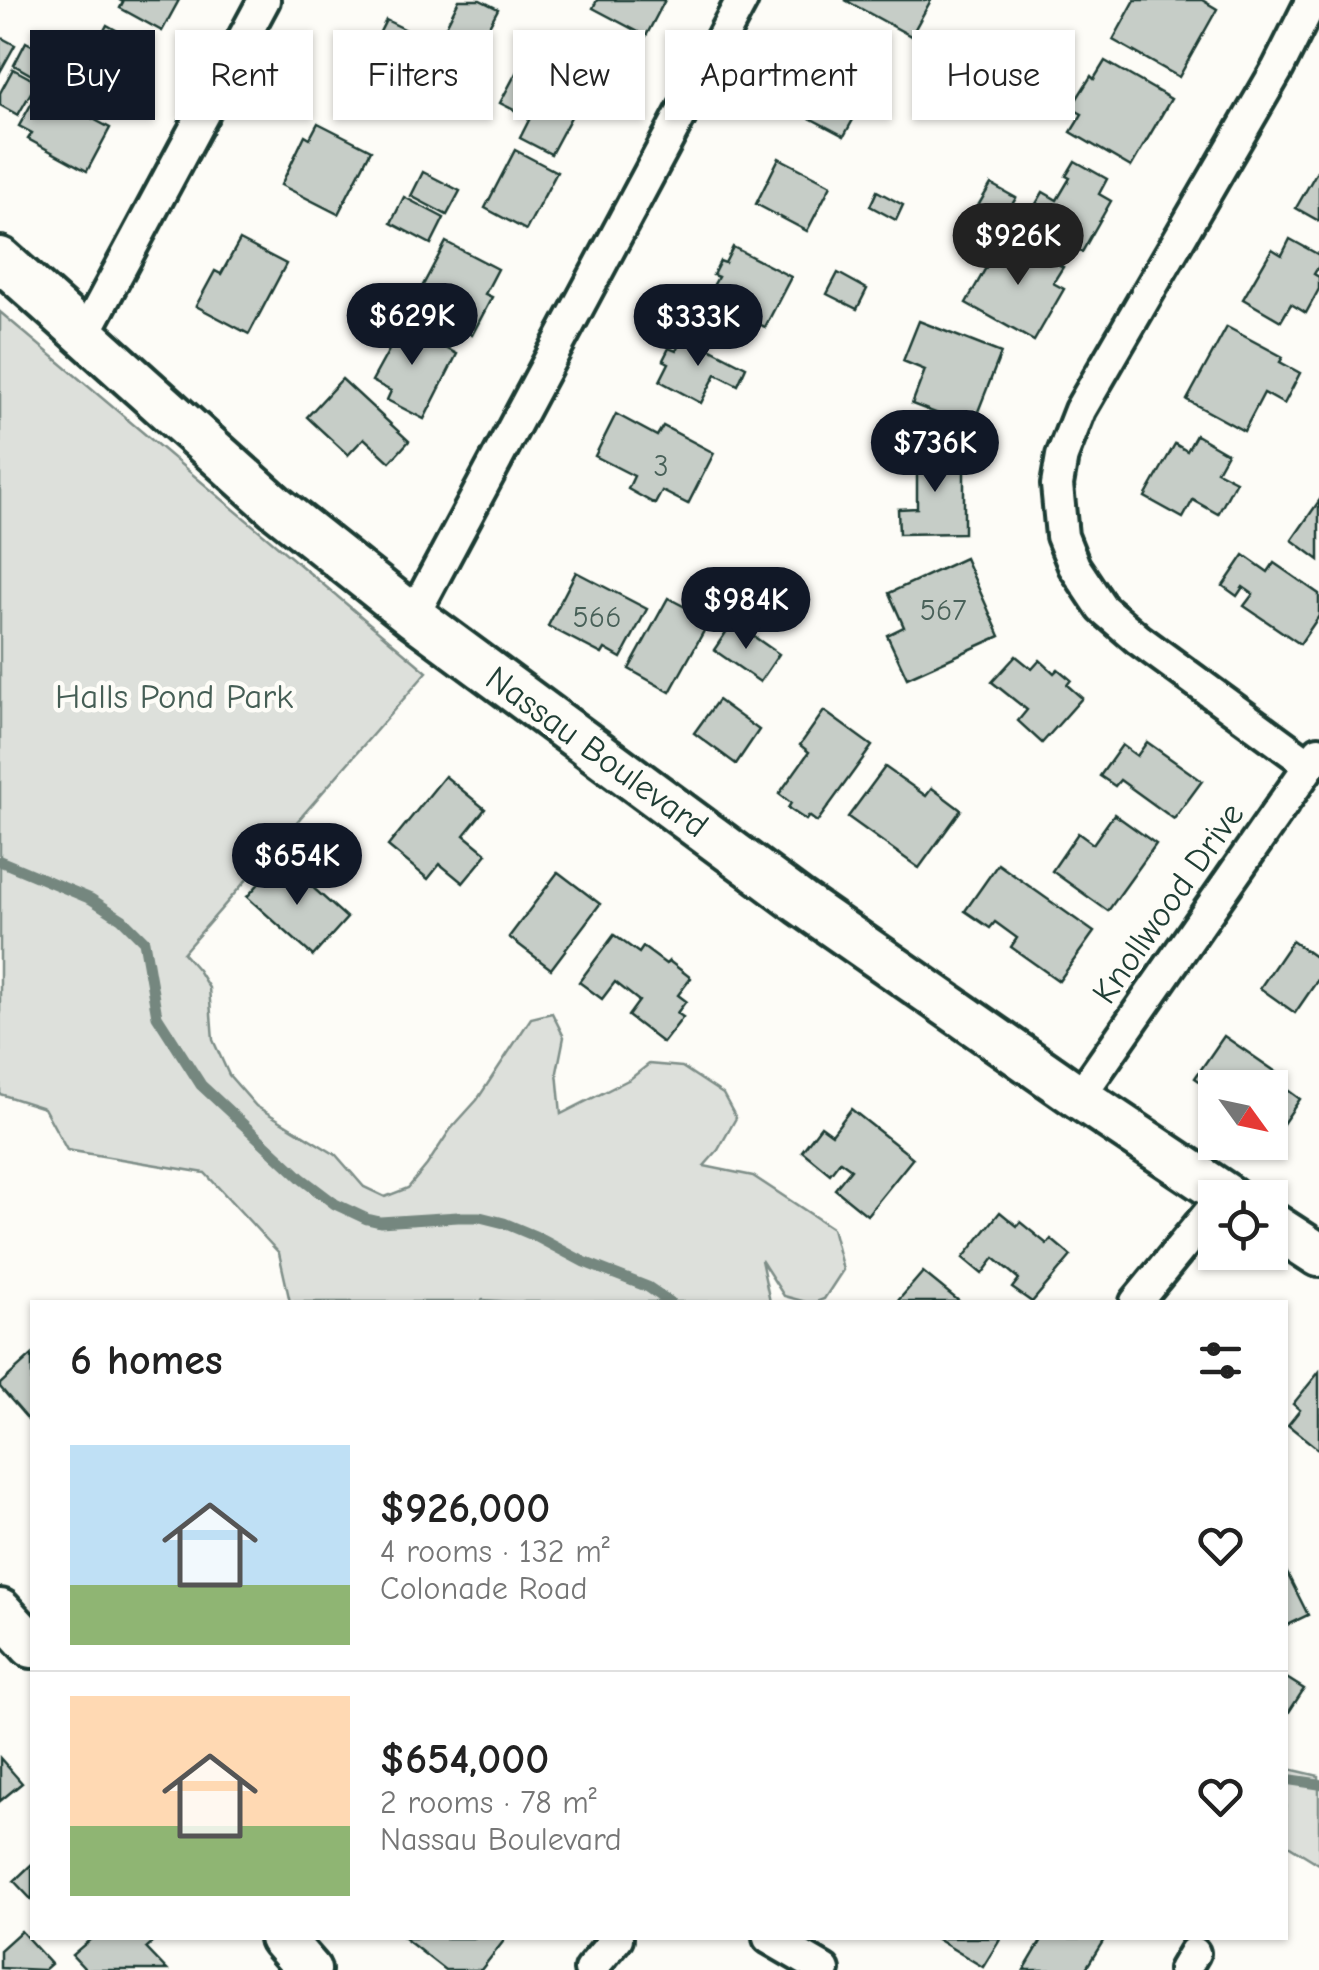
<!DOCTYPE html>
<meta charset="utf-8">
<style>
:root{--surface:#fff;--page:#f2f2f2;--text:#222;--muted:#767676;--line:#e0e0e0;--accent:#111827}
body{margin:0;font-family:"Comic Neue",sans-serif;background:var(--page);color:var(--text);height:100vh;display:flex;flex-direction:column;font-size:38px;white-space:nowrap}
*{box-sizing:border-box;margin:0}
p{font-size:32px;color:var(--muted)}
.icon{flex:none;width:55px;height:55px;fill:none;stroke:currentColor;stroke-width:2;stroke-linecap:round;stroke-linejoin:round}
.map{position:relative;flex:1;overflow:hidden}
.side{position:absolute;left:30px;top:1300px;width:1258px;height:640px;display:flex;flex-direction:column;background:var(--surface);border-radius:0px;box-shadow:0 2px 8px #0004}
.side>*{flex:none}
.guide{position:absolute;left:30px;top:30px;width:1260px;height:90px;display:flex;gap:20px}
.needle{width:65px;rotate:123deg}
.controls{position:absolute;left:1198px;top:1070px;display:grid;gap:20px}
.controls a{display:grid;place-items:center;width:90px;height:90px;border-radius:0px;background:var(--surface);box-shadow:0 2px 8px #0004;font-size:50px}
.price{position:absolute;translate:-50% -85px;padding:0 22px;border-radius:35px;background:var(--accent);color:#fff;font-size:32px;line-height:65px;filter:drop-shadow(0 2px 5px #0008)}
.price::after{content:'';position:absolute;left:50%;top:60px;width:30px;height:22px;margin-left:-15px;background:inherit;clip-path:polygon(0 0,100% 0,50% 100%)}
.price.active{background:#222;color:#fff}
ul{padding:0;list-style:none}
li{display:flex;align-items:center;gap:30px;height:250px;padding:0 40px}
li+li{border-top:2px solid var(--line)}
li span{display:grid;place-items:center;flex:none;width:280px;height:200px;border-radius:0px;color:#555}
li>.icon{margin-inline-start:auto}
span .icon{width:120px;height:120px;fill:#fffc;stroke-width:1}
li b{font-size:42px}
h2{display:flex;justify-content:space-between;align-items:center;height:120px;padding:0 40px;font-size:42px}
.chip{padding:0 35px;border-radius:0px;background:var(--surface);box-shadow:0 2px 8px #0004;font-size:35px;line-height:90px}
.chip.active{background:var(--accent);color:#fff}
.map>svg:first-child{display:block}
</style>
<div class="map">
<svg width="1319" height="1970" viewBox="0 0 1319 1970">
<rect width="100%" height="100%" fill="#fdfcf7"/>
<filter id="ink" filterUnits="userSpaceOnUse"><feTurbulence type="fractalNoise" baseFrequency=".01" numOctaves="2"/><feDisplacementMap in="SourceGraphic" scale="20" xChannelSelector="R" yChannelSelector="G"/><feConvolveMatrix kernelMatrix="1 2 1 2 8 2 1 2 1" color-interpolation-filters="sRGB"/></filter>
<g filter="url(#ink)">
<g fill="#dde0db" stroke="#7e8e88" stroke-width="2.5">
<polygon points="0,312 427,672 183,953 198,970 209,988 213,1040 229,1075 256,1106 336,1155 364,1187 385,1197 408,1188 427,1165 450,1130 477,1100 531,1018 552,1013 564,1037 557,1072 561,1114 630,1079 649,1064 682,1067 723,1094 736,1118 718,1150 704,1166 753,1176 832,1228 843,1270 824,1299 816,1302 806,1302 784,1296 761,1260 770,1302 515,1302 483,1300 479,1302 290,1302 279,1253 205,1173 67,1150 44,1108 0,1094"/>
<polygon points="1285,1768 1319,1776 1319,1864 1285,1843"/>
</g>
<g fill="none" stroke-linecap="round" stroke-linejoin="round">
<g stroke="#75877f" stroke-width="11">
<polyline points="0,861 91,899 122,919 144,941 157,1016 201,1085 302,1179 335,1204 367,1219 380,1222 458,1217 480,1217 504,1223 535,1236 584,1262 648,1287 670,1302"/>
<polyline points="1285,1779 1319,1784"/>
</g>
</g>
<g fill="#c6cdc7" stroke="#1f3d34" stroke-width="2.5">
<polygon points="119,0 179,0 162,31 120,8 123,2"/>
<polygon points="459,0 480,0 498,9 480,43 446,26"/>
<polygon points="597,0 665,0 646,36 593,8"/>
<polygon points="845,0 931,0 911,36"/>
<polygon points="1135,0 1202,0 1217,9 1179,77 1113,40"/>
<polygon points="386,20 427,40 412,70 424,76 414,96 361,70"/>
<polygon points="107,25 152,50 122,105 77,81"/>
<polygon points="539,30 612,69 593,105 567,92 559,108 572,115 551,154 520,138 530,118 500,103"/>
<polygon points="0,37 15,45 0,72"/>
<polygon points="26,42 63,62 51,86 14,65"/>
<polygon points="1105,61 1171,99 1131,167 1071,132 1082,114 1071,108 1091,76 1094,79"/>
<polygon points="13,69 37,82 18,115 0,105 0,93"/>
<polygon points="831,69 880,95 871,113 860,107 844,136 806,116 815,98 808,95 815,84 821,87"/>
<polygon points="37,94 49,100 52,97 110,128 87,171 28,139 32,133 19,126"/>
<polygon points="318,123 371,150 338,214 281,185 305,135 310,138"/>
<polygon points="515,150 557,172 526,230 485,208"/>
<polygon points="779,158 831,185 807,231 756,204"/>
<polygon points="1075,161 1107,179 1099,194 1111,201 1082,252 1026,221 1043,192 1057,200 1070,178 1066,176"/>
<polygon points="1319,168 1319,221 1296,208"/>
<polygon points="423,172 460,191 447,215 411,196"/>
<polygon points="991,184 1016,198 1001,223 976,209"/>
<polygon points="877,191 903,205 896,220 870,206"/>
<polygon points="404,197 444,218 431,244 391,223"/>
<polygon points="1005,234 1063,267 1053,283 1064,289 1034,341 966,303"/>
<polygon points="1290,239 1319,255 1319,266 1314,274 1319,277 1319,289 1306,313 1291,304 1281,321 1243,299 1272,249 1282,255"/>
<polygon points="240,240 286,264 249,334 196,306 215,271 221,274"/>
<polygon points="446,242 498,269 485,294 492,297 472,335 413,304"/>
<polygon points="733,247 791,277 765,327 707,297 718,277 713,275 720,261 725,263"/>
<polygon points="838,273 867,289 857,309 827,294"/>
<polygon points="389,318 457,354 424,419 387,400 391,391 372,381 389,350 377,343"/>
<polygon points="919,321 1001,353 972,427 912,404 925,370 903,361"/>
<polygon points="1227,327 1283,357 1280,362 1300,373 1284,404 1264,393 1244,431 1187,400"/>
<polygon points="684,335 746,367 738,385 716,374 701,403 660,381 669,363 663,360 669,348 676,351"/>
<polygon points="342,379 409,441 390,462 364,438 348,455 307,417"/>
<polygon points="616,414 657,436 663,426 714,453 688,504 662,491 655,504 628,489 634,476 595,456"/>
<polygon points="1196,435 1227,453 1217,471 1236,481 1218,514 1193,500 1183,518 1145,497 1175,444 1187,451"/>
<polygon points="948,447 948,465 964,465 964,533 899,534 898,509 917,508 917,467 912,467 912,448"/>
<polygon points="1319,501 1319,560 1292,540"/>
<polygon points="1244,555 1268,572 1274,563 1319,594 1319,616 1300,644 1244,606 1253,594 1243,587 1237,596 1223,586"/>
<polygon points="965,558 1000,636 907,678 887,635 904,627 889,593"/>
<polygon points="576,572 647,609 621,658 605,649 602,654 548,626"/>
<polygon points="668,598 710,620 670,692 629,669"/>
<polygon points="733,622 779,654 760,682 714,650"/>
<polygon points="1016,656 1032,669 1040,660 1054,673 1058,669 1071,680 1067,685 1082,698 1042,743 1018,721 1027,710 992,682"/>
<polygon points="718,700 759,730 736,764 694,733"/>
<polygon points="824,711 872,746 817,822 809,816 806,820 788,808 791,803 779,794 809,752 800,745"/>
<polygon points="1147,742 1202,781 1174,819 1120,780 1115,786 1100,776 1122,745 1137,756"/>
<polygon points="885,767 926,796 932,788 961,810 919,868 848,817"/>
<polygon points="445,776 485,809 464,835 487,854 463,883 440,864 428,879 388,846"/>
<polygon points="1114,814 1156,844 1108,911 1052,871 1078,833 1093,844"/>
<polygon points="281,859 347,918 313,956 247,897"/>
<polygon points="998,864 1094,932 1059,981 1011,947 1017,938 995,922 990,928 965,911"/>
<polygon points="558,872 600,904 551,969 509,937"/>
<polygon points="614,935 639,953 643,947 666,964 669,961 691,978 678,995 686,1001 677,1013 683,1017 663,1043 628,1016 639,1001 615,982 602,999 579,982"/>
<polygon points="1292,941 1319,960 1319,978 1295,1013 1260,988"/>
<polygon points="1224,1036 1279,1074 1275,1081 1300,1099 1278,1131 1270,1125 1270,1088 1215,1088 1215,1092 1195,1078"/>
<polygon points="851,1109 913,1158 867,1215 835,1189 851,1169 840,1161 830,1174 802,1151 821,1126 832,1134"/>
<polygon points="1000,1212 1017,1226 1020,1222 1047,1244 1051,1239 1071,1256 1032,1302 1012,1288 1019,1279 994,1258 982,1274 963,1258"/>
<polygon points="923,1272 960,1302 897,1302"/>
<polygon points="32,1355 32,1424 0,1387 0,1384"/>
<polygon points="1319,1372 1319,1450 1288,1425 1300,1410 1293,1404"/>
<polygon points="1285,1569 1308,1615 1285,1626"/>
<polygon points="1285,1677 1304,1689 1285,1718"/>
<polygon points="0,1758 22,1783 0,1801"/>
<polygon points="32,1864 32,1900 14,1881"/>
<polygon points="21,1931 51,1964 44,1970 0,1968 0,1950"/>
<polygon points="92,1938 153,1938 155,1940 146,1948 167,1970 86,1970 72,1955"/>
<polygon points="404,1938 506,1938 481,1970 445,1970"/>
<polygon points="935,1938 1001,1938 983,1967"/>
<polygon points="1043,1938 1105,1938 1085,1970 1024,1970"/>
</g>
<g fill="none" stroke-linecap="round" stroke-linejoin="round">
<g stroke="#1f3d34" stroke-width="38">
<g id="minor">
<polyline points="85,334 264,0"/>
<polyline points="413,616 742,0"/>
<polyline points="1310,765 1138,639 1102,608 1074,566 1062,536 1057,485 1062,456 1080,410 1278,68 1312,0"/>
<polyline points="1079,1097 1319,752"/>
<polyline points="1136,1302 1215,1206"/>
<polyline points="769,1938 824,1970"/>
<polyline points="590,1970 617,1938"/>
<polyline points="1184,1970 1194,1953"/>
</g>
</g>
<g stroke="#1f3d34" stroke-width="50">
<g id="secondary">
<polyline points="0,259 276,507 413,616 801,903 1079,1097 1230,1198"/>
<polyline points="1270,1223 1319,1255"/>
<polyline points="0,1611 32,1646"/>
<polyline points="281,1938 309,1970"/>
</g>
</g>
<use href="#minor" stroke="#fdfcf7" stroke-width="30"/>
<use href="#secondary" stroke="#fdfcf7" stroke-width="42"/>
</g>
</g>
<g text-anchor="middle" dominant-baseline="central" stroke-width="9" stroke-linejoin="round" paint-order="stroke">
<g font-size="30" fill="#496159">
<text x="661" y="466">3</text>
<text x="943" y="610">567</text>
<text x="597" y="617">566</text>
</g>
<g font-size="35" fill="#455e55" stroke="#fdfcf7">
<text x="174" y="696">Halls Pond Park</text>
</g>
<g font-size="35" fill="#1f3d34" stroke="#fdfcf7">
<text transform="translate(597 752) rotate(36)">Nassau Boulevard</text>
<text transform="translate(1168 903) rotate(-55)">Knollwood Drive</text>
</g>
</g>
</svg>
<div class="controls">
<a><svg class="needle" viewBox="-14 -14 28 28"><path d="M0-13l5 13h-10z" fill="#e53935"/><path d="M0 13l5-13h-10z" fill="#767676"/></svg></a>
<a><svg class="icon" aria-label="locate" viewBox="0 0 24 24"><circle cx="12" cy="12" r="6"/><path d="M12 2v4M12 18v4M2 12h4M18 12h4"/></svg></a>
</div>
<b class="price active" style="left:1018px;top:288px">$926K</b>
<b class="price" style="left:412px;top:368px">$629K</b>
<b class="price" style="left:698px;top:369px">$333K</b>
<b class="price" style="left:935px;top:495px">$736K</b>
<b class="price" style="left:746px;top:652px">$984K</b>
<b class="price" style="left:297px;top:908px">$654K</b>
<div class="guide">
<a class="chip active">Buy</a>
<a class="chip">Rent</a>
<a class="chip">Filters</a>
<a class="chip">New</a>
<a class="chip">Apartment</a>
<a class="chip">House</a>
</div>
<section class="side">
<h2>6 homes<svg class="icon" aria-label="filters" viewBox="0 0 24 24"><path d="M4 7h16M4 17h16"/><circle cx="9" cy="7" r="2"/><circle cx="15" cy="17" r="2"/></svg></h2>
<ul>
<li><span style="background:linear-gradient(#bfe0f5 70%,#8fb573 0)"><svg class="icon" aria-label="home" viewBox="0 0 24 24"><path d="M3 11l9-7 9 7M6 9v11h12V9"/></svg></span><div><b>$926,000</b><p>4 rooms · 132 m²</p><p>Colonade Road</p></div><svg class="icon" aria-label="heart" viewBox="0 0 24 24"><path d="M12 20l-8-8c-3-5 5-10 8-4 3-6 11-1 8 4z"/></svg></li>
<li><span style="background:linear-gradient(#ffd9b3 65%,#8fb573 0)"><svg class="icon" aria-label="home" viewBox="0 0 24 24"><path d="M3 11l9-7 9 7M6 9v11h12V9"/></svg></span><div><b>$654,000</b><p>2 rooms · 78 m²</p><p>Nassau Boulevard</p></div><svg class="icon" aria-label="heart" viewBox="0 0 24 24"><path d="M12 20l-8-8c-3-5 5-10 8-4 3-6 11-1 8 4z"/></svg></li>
</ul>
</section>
</div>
